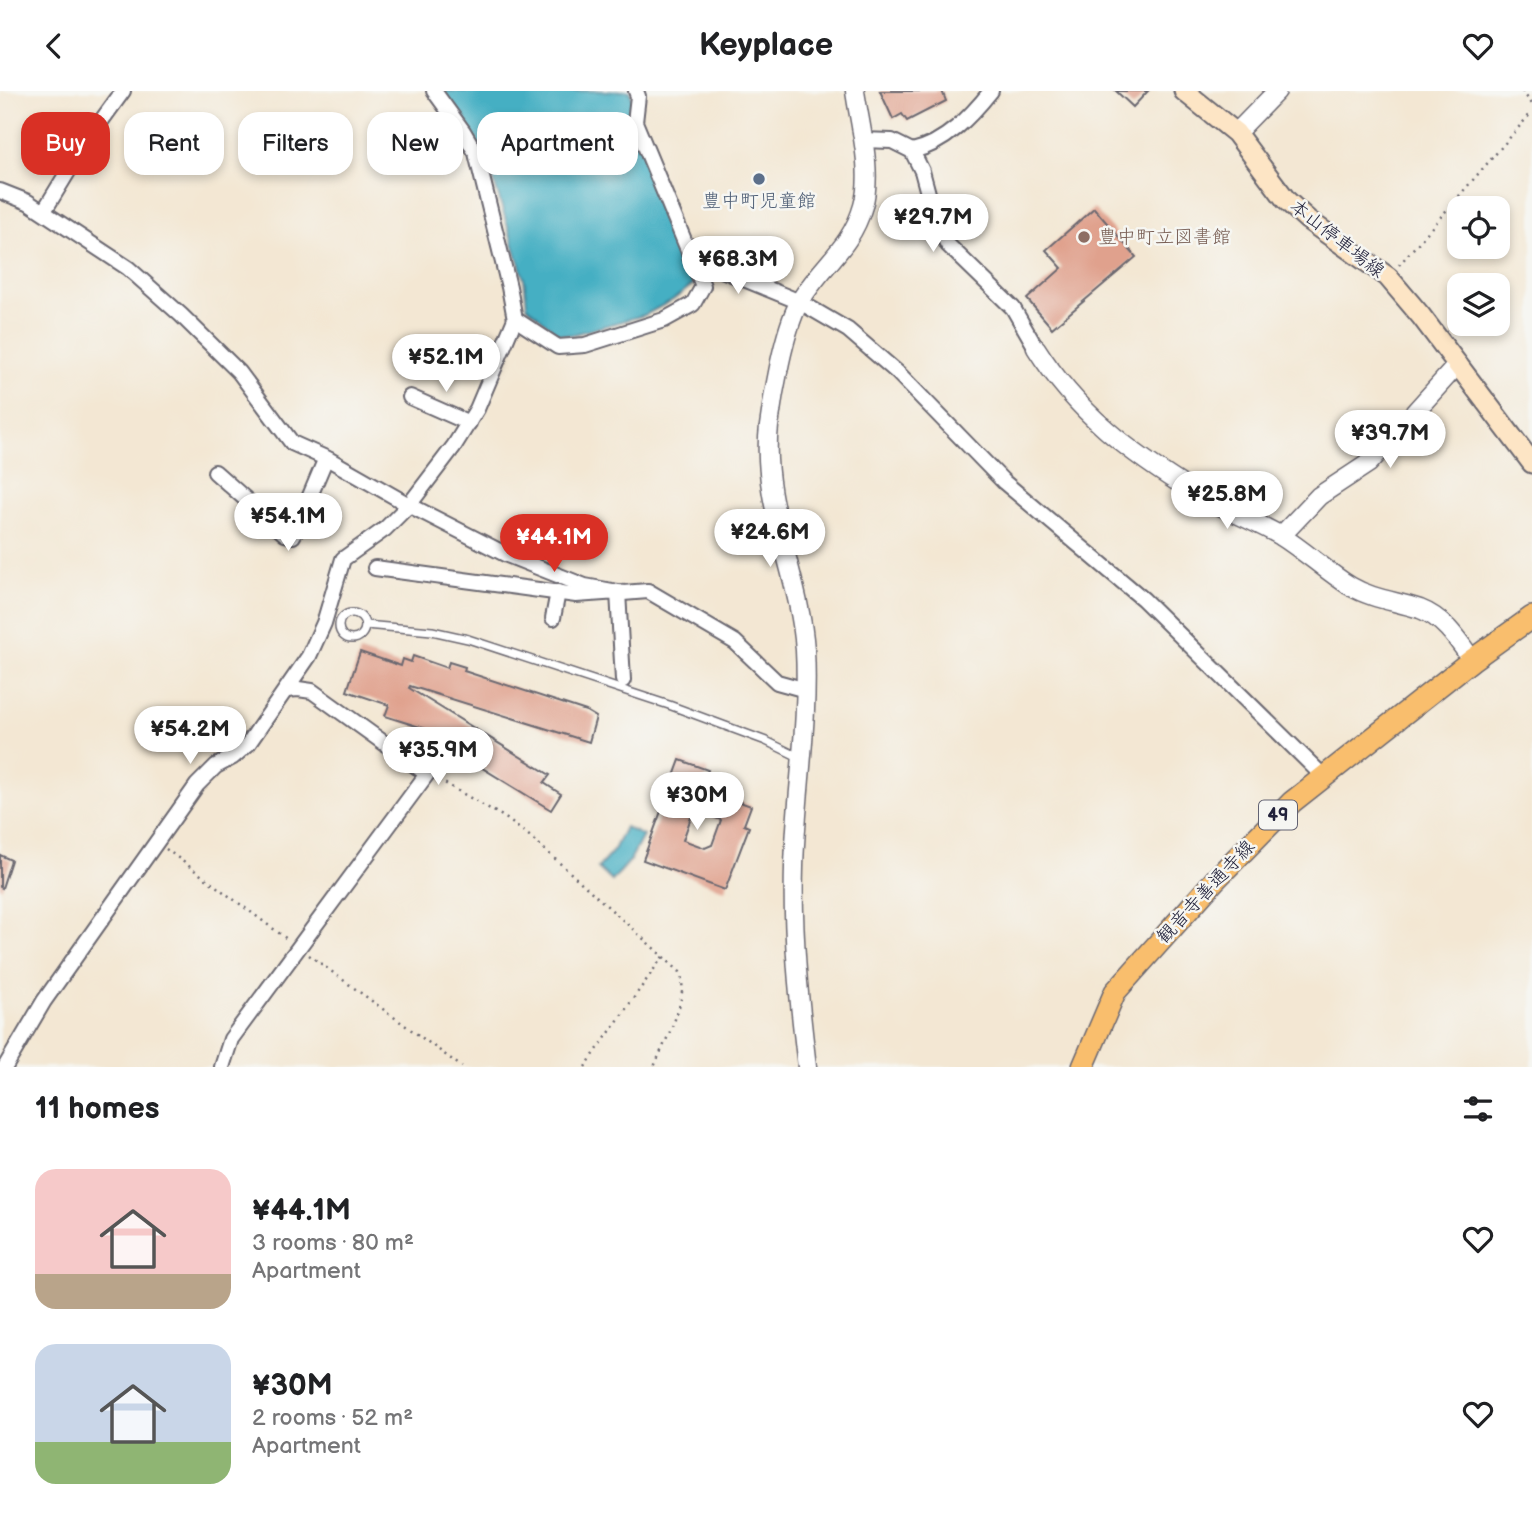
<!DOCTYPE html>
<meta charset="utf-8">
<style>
:root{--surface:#fff;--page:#f6f6f6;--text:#202124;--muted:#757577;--accent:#d93025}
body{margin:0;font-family:"Balsamiq Sans","Klee One",sans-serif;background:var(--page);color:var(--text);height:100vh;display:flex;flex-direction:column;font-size:26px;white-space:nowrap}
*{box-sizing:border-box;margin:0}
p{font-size:23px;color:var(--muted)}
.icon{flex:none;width:38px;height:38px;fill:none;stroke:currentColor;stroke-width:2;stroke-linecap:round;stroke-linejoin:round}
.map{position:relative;height:976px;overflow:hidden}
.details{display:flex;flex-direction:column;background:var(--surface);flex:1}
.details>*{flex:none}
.banner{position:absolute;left:21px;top:21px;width:700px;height:63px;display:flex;gap:14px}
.controls{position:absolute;left:1447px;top:105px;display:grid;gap:14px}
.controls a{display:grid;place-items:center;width:63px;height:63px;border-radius:14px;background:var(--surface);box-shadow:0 4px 10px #0003;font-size:35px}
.price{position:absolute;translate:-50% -60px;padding:0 16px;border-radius:24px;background:#fff;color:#222;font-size:23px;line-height:46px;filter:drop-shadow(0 2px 4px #0008)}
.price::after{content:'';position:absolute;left:50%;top:42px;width:21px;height:16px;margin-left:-10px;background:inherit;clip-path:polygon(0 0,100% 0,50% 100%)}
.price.active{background:var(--accent);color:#fff}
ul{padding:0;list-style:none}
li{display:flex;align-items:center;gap:21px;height:175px;padding:0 35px}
li span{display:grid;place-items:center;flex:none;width:196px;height:140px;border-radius:21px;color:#555}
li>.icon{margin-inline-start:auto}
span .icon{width:84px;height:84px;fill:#fffc;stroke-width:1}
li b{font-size:30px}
h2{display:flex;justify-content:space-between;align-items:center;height:84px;padding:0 35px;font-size:30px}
.chip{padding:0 24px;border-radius:21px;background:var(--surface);box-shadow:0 4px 10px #0003;font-size:24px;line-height:63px}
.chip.active{background:var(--accent);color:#fff}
header{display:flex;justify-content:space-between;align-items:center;height:91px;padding:0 35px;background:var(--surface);font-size:32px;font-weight:600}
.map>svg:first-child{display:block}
</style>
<header><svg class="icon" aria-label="back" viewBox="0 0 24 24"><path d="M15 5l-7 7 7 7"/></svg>Keyplace<svg class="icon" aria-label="heart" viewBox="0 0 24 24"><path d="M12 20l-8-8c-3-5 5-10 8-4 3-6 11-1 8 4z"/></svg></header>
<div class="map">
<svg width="1532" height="976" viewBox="0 0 1532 976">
<rect width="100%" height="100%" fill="#f6f6f2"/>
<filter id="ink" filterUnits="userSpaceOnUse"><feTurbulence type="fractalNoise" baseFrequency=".0143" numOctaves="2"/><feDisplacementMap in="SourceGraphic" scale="14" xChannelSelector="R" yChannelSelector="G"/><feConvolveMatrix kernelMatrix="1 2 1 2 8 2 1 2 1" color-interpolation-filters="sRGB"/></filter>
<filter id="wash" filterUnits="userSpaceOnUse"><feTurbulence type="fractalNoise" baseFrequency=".00686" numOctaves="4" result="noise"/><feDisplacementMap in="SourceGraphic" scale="28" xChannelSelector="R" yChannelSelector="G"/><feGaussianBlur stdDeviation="1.57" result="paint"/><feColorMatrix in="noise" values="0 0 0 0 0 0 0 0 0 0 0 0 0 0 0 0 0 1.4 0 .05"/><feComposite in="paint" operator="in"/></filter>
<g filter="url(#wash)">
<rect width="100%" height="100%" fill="#f3e7d3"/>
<g fill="#45afc3" stroke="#34687f" stroke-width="2">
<polygon points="441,0 630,0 632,7 631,27 506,63 482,58 459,21"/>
<polygon points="629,37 636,40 695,192 673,209 645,224 571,244 558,243 527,215 524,188 491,81 494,76"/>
<polygon points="625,736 643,745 629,771 612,790 598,777 614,759"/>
</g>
<g id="blocks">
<g fill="#e0a18d">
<polygon points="880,0 942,0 946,10 907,30 902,23 893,28"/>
<polygon points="1116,0 1148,0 1133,16"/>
<polygon points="1094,117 1136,166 1052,237 1027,208 1062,177 1046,159"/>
<polygon points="360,561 401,575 403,568 411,571 413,565 447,577 449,571 465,576 464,580 586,620 596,626 589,651 410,595 409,597 550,684 544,692 561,703 551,719 425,642 426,638 385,625 389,614 347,600"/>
<polygon points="680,669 708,679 683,749 705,757 712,754 721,729 713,726 721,704 751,715 744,734 749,736 725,799 643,769"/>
<polygon points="0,764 11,769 2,797 0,796"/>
</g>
</g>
</g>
<g filter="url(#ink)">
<use href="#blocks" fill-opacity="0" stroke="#6b6770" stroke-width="2"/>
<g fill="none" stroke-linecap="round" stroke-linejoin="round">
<g stroke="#6b6770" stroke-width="10">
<g id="service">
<circle cx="352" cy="535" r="13"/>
<polyline points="365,534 432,540 468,548 669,614 766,650 801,667"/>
</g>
</g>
<g stroke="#6b6770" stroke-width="18">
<g id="minor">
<polyline points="862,49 892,50 912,60 922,80 936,132 948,154 1013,217 1036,257"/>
<path d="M912,60C945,53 971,25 991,0"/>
<polyline points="0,100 28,111 128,177 181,224 239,281 292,352 330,369 409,414 507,464 585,495 623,502 648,500 735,551 777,591 806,599"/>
<polyline points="44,120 86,51 123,0"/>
<polyline points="690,166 800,211 848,239 898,282 1004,391 1143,508 1323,685"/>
<polyline points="515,228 558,256 585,254 664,229 693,213 703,195 635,31 638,5 636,0"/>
<polyline points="410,306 469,332"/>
<polyline points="215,381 285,443 293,445 326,367"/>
<polyline points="375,477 576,504 618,501 623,589"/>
<polyline points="553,527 558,501"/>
<polyline points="5,976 44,910 197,694 216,675 233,666 248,653 309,565 324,532 343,468 385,438 409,414 454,355 477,318 515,228 509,196 476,62 463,40 434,0"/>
<polyline points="222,976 231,948 427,683 312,600 298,598 287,599"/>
</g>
</g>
<g stroke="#6b6770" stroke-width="21">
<g id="tertiary">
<polyline points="1236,42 1277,0"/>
<path d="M1036,257C1077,322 1130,362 1195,402C1223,418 1253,429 1281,445C1305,460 1326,480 1350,495C1372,508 1396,510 1420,518C1444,527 1458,549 1472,569"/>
<polyline points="1281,445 1319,405 1369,372 1458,273"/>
<path d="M807,976C799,909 792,843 794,776C796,703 809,631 805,559C800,484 760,411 769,335C773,303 784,239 799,212C819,176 851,158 863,115C873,80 860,36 855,0"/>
</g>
</g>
<g stroke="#6b6770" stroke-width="23">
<polyline id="secondary" points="1184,0 1236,42 1286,109 1308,129 1388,186 1421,225 1532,372"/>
</g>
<g stroke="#6b6770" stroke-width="24">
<polyline id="primary" points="1083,976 1115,901 1215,789 1292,711 1472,569 1532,526"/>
</g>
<g stroke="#6b6770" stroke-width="2.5" stroke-dasharray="2 5" stroke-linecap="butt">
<polyline points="1522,0 1532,13"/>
<polyline points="1399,174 1532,21"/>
<path d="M439,689L504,726L532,747L680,881C690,908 665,949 654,976"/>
<polyline points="166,758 287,848"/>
<polyline points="309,864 462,976"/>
<polyline points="585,976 664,864"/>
</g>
<use href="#service" stroke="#fff" stroke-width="7"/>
<use href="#minor" stroke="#fff" stroke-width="14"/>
<use href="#tertiary" stroke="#fff" stroke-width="18"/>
<use href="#secondary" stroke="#fde5c5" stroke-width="19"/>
<use href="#primary" stroke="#f9be6d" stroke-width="21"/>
</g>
</g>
<circle fill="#5c6f8a" stroke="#f6f6f2" stroke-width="2.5" cx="759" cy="88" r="7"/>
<circle fill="#8d6e63" stroke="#f6f6f2" stroke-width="2.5" cx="1084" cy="146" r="7"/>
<g text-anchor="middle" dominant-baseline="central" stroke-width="5" stroke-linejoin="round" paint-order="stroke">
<rect fill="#f6f6f2" stroke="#626272" stroke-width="2" x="1259" y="709.5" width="38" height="29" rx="5"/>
<g font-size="18" font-weight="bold" fill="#22223b">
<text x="1278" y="724">49</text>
</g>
<g font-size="19" fill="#4e5e75" stroke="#f6f6f2">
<text x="759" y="110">豊中町児童館</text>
</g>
<g font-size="19" fill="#785e54" stroke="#f6f6f2" text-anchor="start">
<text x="1098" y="146">豊中町立図書館</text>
</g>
<g font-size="19" fill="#22223b" stroke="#f6f6f2">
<text transform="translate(1337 148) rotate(38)">本山停車場線</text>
<text transform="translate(1206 801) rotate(-47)">観音寺善通寺線</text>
</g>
</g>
</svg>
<div class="controls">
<a><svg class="icon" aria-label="locate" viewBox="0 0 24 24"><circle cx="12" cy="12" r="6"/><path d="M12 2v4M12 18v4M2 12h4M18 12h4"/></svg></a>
<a><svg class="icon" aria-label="layers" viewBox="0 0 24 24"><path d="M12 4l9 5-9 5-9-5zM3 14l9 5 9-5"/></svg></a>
</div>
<b class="price" style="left:933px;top:163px">¥29.7M</b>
<b class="price" style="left:738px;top:205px">¥68.3M</b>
<b class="price" style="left:446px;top:303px">¥52.1M</b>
<b class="price" style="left:1390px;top:379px">¥39.7M</b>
<b class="price" style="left:1227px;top:440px">¥25.8M</b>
<b class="price" style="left:288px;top:462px">¥54.1M</b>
<b class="price" style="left:770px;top:478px">¥24.6M</b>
<b class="price active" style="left:554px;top:483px">¥44.1M</b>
<b class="price" style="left:190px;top:675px">¥54.2M</b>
<b class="price" style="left:438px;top:696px">¥35.9M</b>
<b class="price" style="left:697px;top:741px">¥30M</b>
<div class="banner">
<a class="chip active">Buy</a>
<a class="chip">Rent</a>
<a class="chip">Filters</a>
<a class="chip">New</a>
<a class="chip">Apartment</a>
</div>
</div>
<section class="details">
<h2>11 homes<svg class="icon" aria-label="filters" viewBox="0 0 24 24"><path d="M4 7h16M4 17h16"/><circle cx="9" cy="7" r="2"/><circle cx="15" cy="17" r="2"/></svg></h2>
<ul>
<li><span style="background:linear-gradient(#f6c9c9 75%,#b9a48a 0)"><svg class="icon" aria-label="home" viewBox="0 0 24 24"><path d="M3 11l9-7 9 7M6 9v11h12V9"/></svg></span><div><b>¥44.1M</b><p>3 rooms · 80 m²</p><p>Apartment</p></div><svg class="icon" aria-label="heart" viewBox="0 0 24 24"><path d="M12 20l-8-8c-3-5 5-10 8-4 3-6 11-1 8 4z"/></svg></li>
<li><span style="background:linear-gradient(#c9d6e8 70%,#8fb573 0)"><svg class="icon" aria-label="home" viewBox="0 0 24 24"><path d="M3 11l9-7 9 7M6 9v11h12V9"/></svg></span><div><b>¥30M</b><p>2 rooms · 52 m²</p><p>Apartment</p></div><svg class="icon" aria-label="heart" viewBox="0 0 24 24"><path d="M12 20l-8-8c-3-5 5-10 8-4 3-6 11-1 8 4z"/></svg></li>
</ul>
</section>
